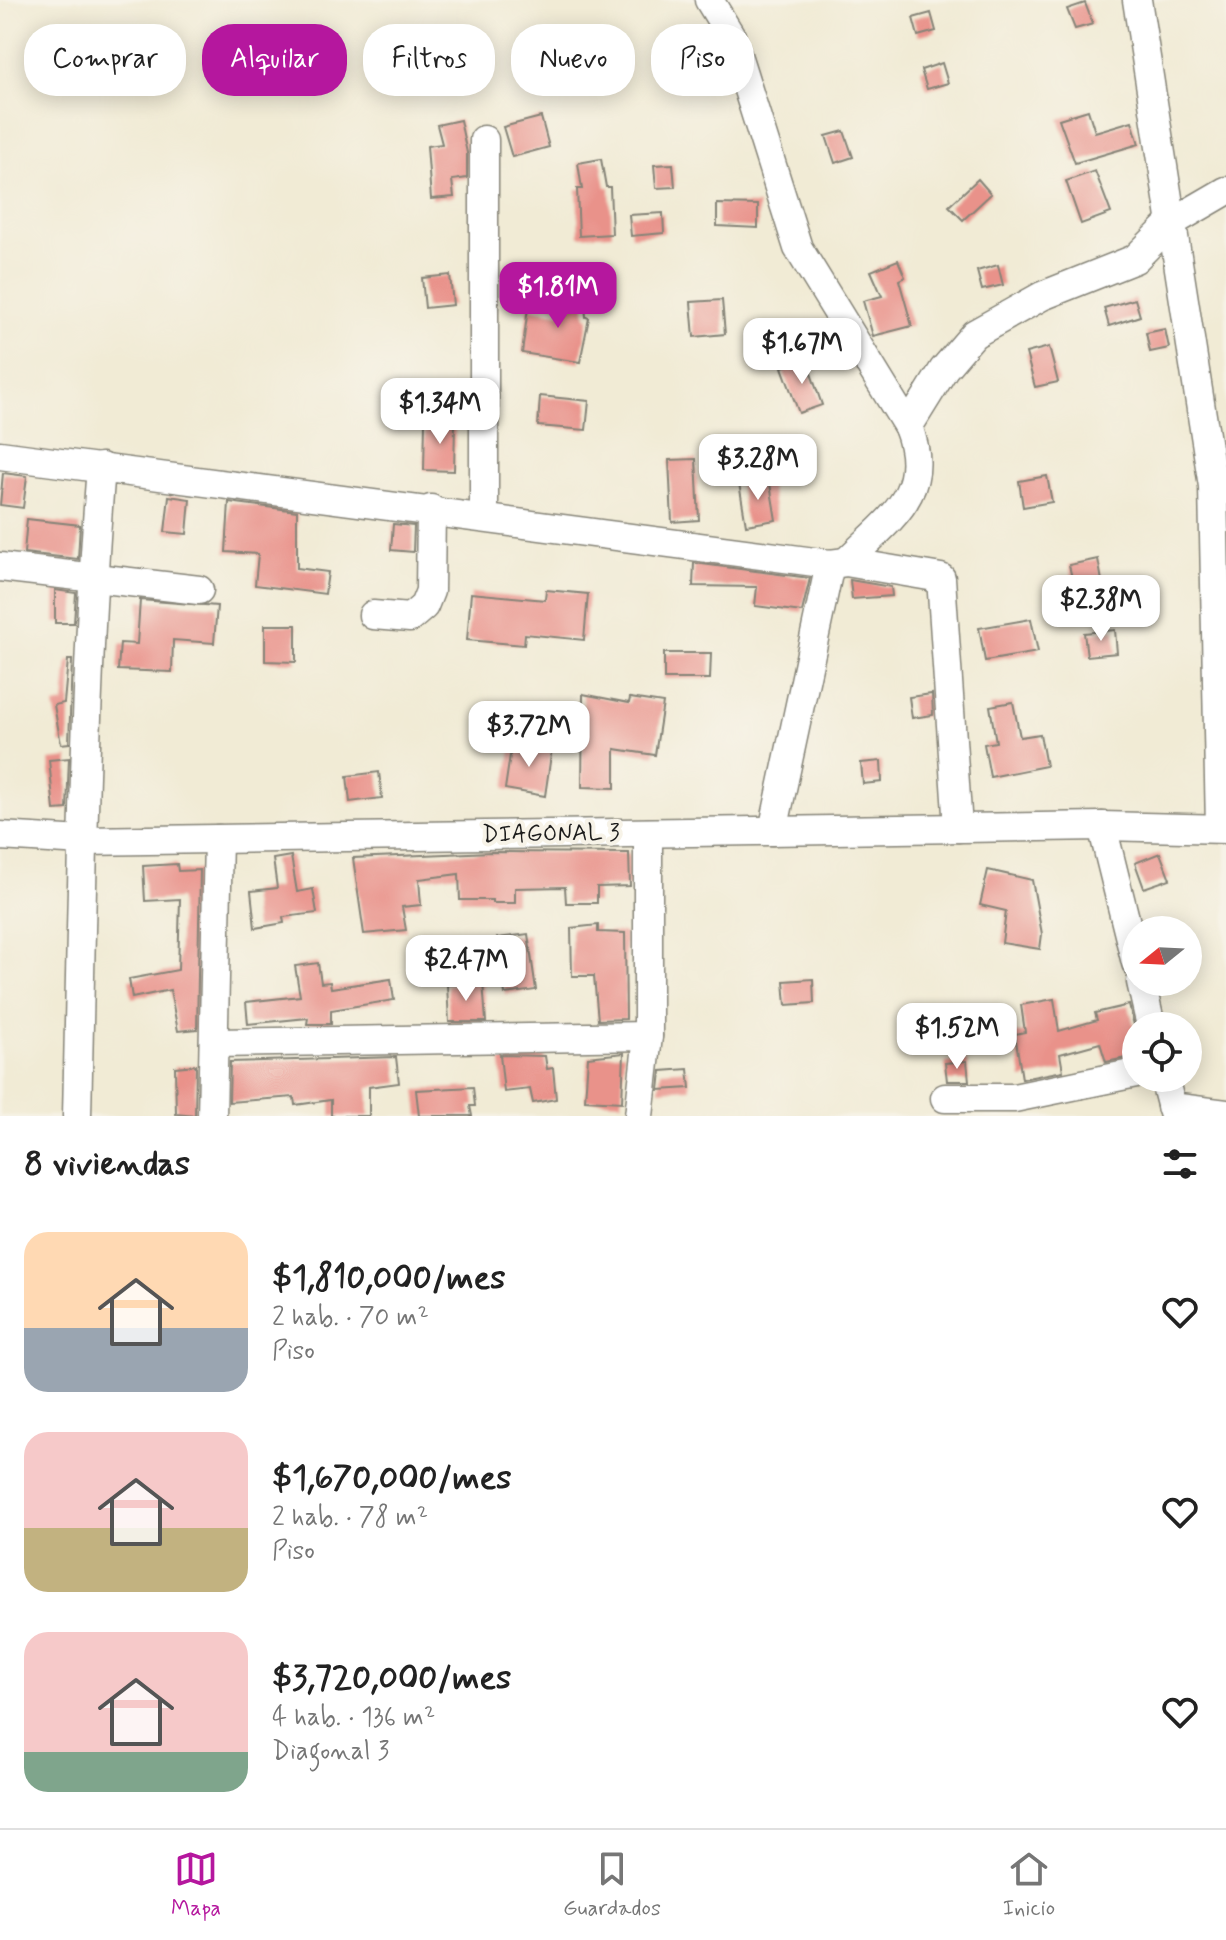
<!DOCTYPE html>
<html lang="es">
<meta charset="utf-8">
<style>
:root{--surface:#fff;--page:#f2f2f2;--text:#222;--muted:#767676;--line:#e0e0e0;--accent:#b5179e}
body{margin:0;font-family:Mynerve,sans-serif;background:var(--page);color:var(--text);height:100vh;display:flex;flex-direction:column;font-size:30px;white-space:nowrap}
*{box-sizing:border-box;margin:0}
p{font-size:26px;color:var(--muted)}
.icon{flex:none;width:44px;height:44px;fill:none;stroke:currentColor;stroke-width:2;stroke-linecap:round;stroke-linejoin:round}
.map{position:relative;height:1116px;overflow:hidden}
.drawer{display:flex;flex-direction:column;background:var(--surface);flex:1}
.drawer>*{flex:none}
.guide{position:absolute;left:24px;top:24px;width:800px;height:72px;display:flex;gap:16px}
.needle{width:52px;rotate:252deg}
.controls{position:absolute;left:1122px;top:916px;display:grid;gap:16px}
.controls a{display:grid;place-items:center;width:80px;height:80px;border-radius:50%;background:var(--surface);box-shadow:0 4px 20px #0003;font-size:40px}
.price{position:absolute;translate:-50% -68px;padding:0 18px;border-radius:16px;background:#fff;color:#222;font-size:26px;line-height:52px;filter:drop-shadow(0 2px 4px #0008)}
.price::after{content:'';position:absolute;left:50%;top:48px;width:24px;height:18px;margin-left:-12px;background:inherit;clip-path:polygon(0 0,100% 0,50% 100%)}
.price.active{background:var(--accent);color:#fff}
ul{padding:0;list-style:none}
li{display:flex;align-items:center;gap:24px;height:200px;padding:0 24px}
li span{display:grid;place-items:center;flex:none;width:224px;height:160px;border-radius:24px;color:#555}
li>.icon{margin-inline-start:auto}
span .icon{width:96px;height:96px;fill:#fffc;stroke-width:1}
li b{font-size:34px}
h2{display:flex;justify-content:space-between;align-items:center;height:96px;padding:0 24px;font-size:34px}
.chip{padding:0 28px;border-radius:32px;background:var(--surface);box-shadow:0 4px 20px #0003;font-size:28px;line-height:72px}
.chip.active{background:var(--accent);color:#fff}
.tabs{display:flex;justify-content:space-around;align-items:center;height:112px;border-top:2px solid var(--line);background:var(--surface);font-size:22px;color:var(--muted)}
.tabs a{display:grid;justify-items:center;gap:4px}
.tabs .active{color:var(--accent)}
.map>svg:first-child{display:block}
</style>
<div class="map">
<svg width="1226" height="1116" viewBox="0 0 1226 1116">
<rect width="100%" height="100%" fill="#f7f3e8"/>
<filter id="ink" filterUnits="userSpaceOnUse"><feTurbulence type="fractalNoise" baseFrequency=".0125" numOctaves="2"/><feDisplacementMap in="SourceGraphic" scale="16" xChannelSelector="R" yChannelSelector="G"/><feConvolveMatrix kernelMatrix="1 2 1 2 8 2 1 2 1" color-interpolation-filters="sRGB"/></filter>
<filter id="wash" filterUnits="userSpaceOnUse"><feTurbulence type="fractalNoise" baseFrequency=".006" numOctaves="4" result="noise"/><feDisplacementMap in="SourceGraphic" scale="32" xChannelSelector="R" yChannelSelector="G"/><feGaussianBlur stdDeviation="1.8" result="paint"/><feColorMatrix in="noise" values="0 0 0 0 0 0 0 0 0 0 0 0 0 0 0 0 0 1.4 0 .05"/><feComposite in="paint" operator="in"/></filter>
<g filter="url(#wash)">
<rect width="100%" height="100%" fill="#f1ebd5"/>
<g id="blocks">
<g fill="#e9928a">
<polygon points="1085,3 1093,24 1075,29 1067,9"/>
<polygon points="931,13 936,31 918,36 913,18"/>
<polygon points="720,59 724,83 691,87 688,64"/>
<polygon points="942,63 948,83 927,89 921,70"/>
<polygon points="1088,110 1095,132 1132,121 1139,144 1075,163 1059,119"/>
<polygon points="541,117 549,147 512,157 503,127"/>
<polygon points="460,120 467,153 467,178 452,180 454,197 431,199 427,146 442,144 437,125"/>
<polygon points="844,131 853,157 835,163 826,136"/>
<polygon points="601,159 606,187 610,187 612,234 579,236 577,189 582,189 578,163"/>
<polygon points="673,164 675,187 656,188 654,165"/>
<polygon points="1095,171 1111,213 1081,224 1066,181"/>
<polygon points="978,179 991,194 963,220 949,206"/>
<polygon points="717,204 758,205 758,228 717,226"/>
<polygon points="663,213 664,233 631,236 629,215"/>
<polygon points="898,260 905,277 899,280 912,326 873,336 863,301 882,296 871,271"/>
<polygon points="998,265 1003,285 982,290 977,271"/>
<polygon points="450,275 453,305 425,308 422,278"/>
<polygon points="584,293 586,317 589,318 580,362 522,353 528,308 564,314 562,294"/>
<polygon points="1135,299 1140,316 1109,326 1104,308"/>
<polygon points="722,300 725,334 694,337 691,302"/>
<polygon points="1165,329 1169,348 1150,352 1146,333"/>
<polygon points="1049,347 1058,382 1035,387 1026,353"/>
<polygon points="806,359 822,405 799,413 782,367"/>
<polygon points="540,396 589,401 586,430 538,426"/>
<polygon points="425,422 455,423 454,471 424,470"/>
<polygon points="696,459 699,520 672,522 669,460"/>
<polygon points="3,473 27,476 23,508 0,505"/>
<polygon points="1047,476 1052,502 1023,507 1019,481"/>
<polygon points="769,478 776,520 746,525 739,483"/>
<polygon points="169,496 190,499 187,534 165,532"/>
<polygon points="229,502 297,511 297,568 328,572 325,594 255,585 258,554 226,552"/>
<polygon points="27,519 80,525 78,559 24,553"/>
<polygon points="393,524 414,526 413,552 391,550"/>
<polygon points="1098,559 1102,581 1074,587 1069,565"/>
<polygon points="694,563 810,578 802,612 755,606 757,587 693,586"/>
<polygon points="850,580 891,587 892,596 852,599"/>
<polygon points="55,590 76,593 74,623 55,623"/>
<polygon points="546,590 588,594 584,640 525,634 524,645 467,640 471,593 545,600"/>
<polygon points="140,600 217,606 214,643 173,640 172,672 118,670 120,643 137,644"/>
<polygon points="1031,619 1038,652 985,661 979,628"/>
<polygon points="265,625 296,625 296,662 265,661"/>
<polygon points="1115,630 1117,653 1087,656 1084,633"/>
<polygon points="664,653 711,653 710,679 664,679"/>
<polygon points="68,660 72,660 69,743 61,744 54,705 64,703"/>
<polygon points="583,694 629,703 630,698 663,703 655,755 615,749 615,788 582,787"/>
<polygon points="932,694 933,715 912,718 909,697"/>
<polygon points="1013,702 1020,737 1040,734 1046,766 990,777 984,744 996,742 990,706"/>
<polygon points="512,742 552,748 545,796 505,789"/>
<polygon points="69,758 67,809 54,810 49,760"/>
<polygon points="881,761 882,782 863,784 861,763"/>
<polygon points="379,772 382,798 350,802 347,776"/>
<polygon points="492,852 629,853 630,886 597,887 597,903 566,903 565,887 515,888 515,903 492,903 492,900 460,900 459,874 419,879 421,905 402,907 406,930 364,934 353,858"/>
<polygon points="1160,853 1170,879 1144,888 1135,863"/>
<polygon points="291,856 297,892 313,889 317,913 283,917 284,923 255,928 251,891 277,888 273,859"/>
<polygon points="177,864 178,871 200,870 197,1029 178,1031 170,990 132,998 129,979 178,970 180,899 145,901 143,866"/>
<polygon points="988,870 1032,880 1042,934 1040,949 1002,943 1006,911 980,905"/>
<polygon points="598,925 598,932 625,933 626,1019 598,1020 594,976 572,976 571,928"/>
<polygon points="528,934 536,990 505,994 497,938"/>
<polygon points="318,963 321,983 330,982 331,988 391,979 394,1000 331,1010 331,1024 307,1024 308,1018 248,1024 246,1002 300,996 295,966"/>
<polygon points="813,979 814,1003 786,1005 784,981"/>
<polygon points="483,982 486,1022 449,1022 447,985"/>
<polygon points="1054,999 1059,1031 1097,1020 1095,1013 1129,1005 1136,1033 1136,1056 1106,1062 1100,1043 1060,1054 1063,1071 1022,1079 1015,1034 1025,1032 1021,1005"/>
<polygon points="624,1053 622,1102 585,1100 588,1057"/>
<polygon points="500,1055 545,1056 547,1069 553,1068 556,1099 533,1103 530,1089 504,1092"/>
<polygon points="396,1057 399,1083 369,1087 369,1116 331,1116 331,1100 295,1105 294,1097 229,1102 230,1062"/>
<polygon points="967,1061 969,1081 947,1081 945,1063"/>
<polygon points="196,1065 195,1116 176,1114 175,1067"/>
<polygon points="688,1069 690,1088 659,1090 661,1071"/>
<polygon points="473,1087 475,1106 470,1106 472,1116 419,1116 416,1090"/>
</g>
</g>
</g>
<g filter="url(#ink)">
<use href="#blocks" fill-opacity="0" stroke="#868478" stroke-width="2"/>
<g fill="none" stroke-linecap="round" stroke-linejoin="round">
<g stroke="#868478" stroke-width="31">
<g id="street">
<path d="M709,0L731,36L798,248L908,427C934,493 889,519 846,562"/>
<polyline points="1137,0 1213,486 1220,828"/>
<polyline points="908,427 944,369 974,334 1042,296 1135,259 1171,223 1226,191"/>
<polyline points="0,455 830,564 846,562 941,578 958,828"/>
<polyline points="484,516 484,140"/>
<polyline points="0,567 199,590"/>
<polyline points="373,615 410,618 424,606 430,591 431,509"/>
<polyline points="1102,826 1136,963"/>
<polyline points="773,831 830,564"/>
<polyline points="0,836 83,841 1102,826 1226,829"/>
<polyline points="1141,982 1151,1026"/>
<polyline points="214,1043 648,1036"/>
<polyline points="1164,1078 1174,1116"/>
<polyline points="945,1098 1014,1098 1136,1073"/>
<polyline points="1171,1107 1226,1114"/>
<path d="M77,1116C82,900 84,683 101,467"/>
<polyline points="212,1116 218,839"/>
<polyline points="639,1116 648,1036 648,833"/>
</g>
</g>
<use href="#street" stroke="#fff" stroke-width="28"/>
</g>
</g>
<g text-anchor="middle" dominant-baseline="central" stroke-width="8" stroke-linejoin="round" paint-order="stroke">
<g font-size="24" fill="#1c1c1c" stroke="#f7f3e8">
<text transform="translate(551 834) rotate(-1)">DIAGONAL 3</text>
</g>
</g>
</svg>
<div class="controls">
<a><svg class="needle" viewBox="-14 -14 28 28"><path d="M0-13l5 13h-10z" fill="#e53935"/><path d="M0 13l5-13h-10z" fill="#767676"/></svg></a>
<a><svg class="icon" aria-label="locate" viewBox="0 0 24 24"><circle cx="12" cy="12" r="6"/><path d="M12 2v4M12 18v4M2 12h4M18 12h4"/></svg></a>
</div>
<b class="price active" style="left:558px;top:330px">$1.81M</b>
<b class="price" style="left:802px;top:386px">$1.67M</b>
<b class="price" style="left:440px;top:446px">$1.34M</b>
<b class="price" style="left:758px;top:502px">$3.28M</b>
<b class="price" style="left:1101px;top:643px">$2.38M</b>
<b class="price" style="left:529px;top:769px">$3.72M</b>
<b class="price" style="left:466px;top:1003px">$2.47M</b>
<b class="price" style="left:957px;top:1071px">$1.52M</b>
<div class="guide">
<a class="chip">Comprar</a>
<a class="chip active">Alquilar</a>
<a class="chip">Filtros</a>
<a class="chip">Nuevo</a>
<a class="chip">Piso</a>
</div>
</div>
<section class="drawer">
<h2>8 viviendas<svg class="icon" aria-label="filters" viewBox="0 0 24 24"><path d="M4 7h16M4 17h16"/><circle cx="9" cy="7" r="2"/><circle cx="15" cy="17" r="2"/></svg></h2>
<ul>
<li><span style="background:linear-gradient(#ffd9b3 60%,#9aa5b1 0)"><svg class="icon" aria-label="home" viewBox="0 0 24 24"><path d="M3 11l9-7 9 7M6 9v11h12V9"/></svg></span><div><b>$1,810,000/mes</b><p>2 hab. · 70 m²</p><p>Piso</p></div><svg class="icon" aria-label="heart" viewBox="0 0 24 24"><path d="M12 20l-8-8c-3-5 5-10 8-4 3-6 11-1 8 4z"/></svg></li>
<li><span style="background:linear-gradient(#f6c9c9 60%,#c2b280 0)"><svg class="icon" aria-label="home" viewBox="0 0 24 24"><path d="M3 11l9-7 9 7M6 9v11h12V9"/></svg></span><div><b>$1,670,000/mes</b><p>2 hab. · 78 m²</p><p>Piso</p></div><svg class="icon" aria-label="heart" viewBox="0 0 24 24"><path d="M12 20l-8-8c-3-5 5-10 8-4 3-6 11-1 8 4z"/></svg></li>
<li><span style="background:linear-gradient(#f6c9c9 75%,#7fa58c 0)"><svg class="icon" aria-label="home" viewBox="0 0 24 24"><path d="M3 11l9-7 9 7M6 9v11h12V9"/></svg></span><div><b>$3,720,000/mes</b><p>4 hab. · 136 m²</p><p>Diagonal 3</p></div><svg class="icon" aria-label="heart" viewBox="0 0 24 24"><path d="M12 20l-8-8c-3-5 5-10 8-4 3-6 11-1 8 4z"/></svg></li>
</ul>
</section>
<nav class="tabs">
<a class="active"><svg class="icon" aria-label="map" viewBox="0 0 24 24"><path d="M3 6l6-2 6 2 6-2v14l-6 2-6-2-6 2zM9 4v14M15 6v14"/></svg>Mapa</a>
<a><svg class="icon" aria-label="saved" viewBox="0 0 24 24"><path d="M7 4h10v16l-5-4-5 4z"/></svg>Guardados</a>
<a><svg class="icon" aria-label="home" viewBox="0 0 24 24"><path d="M3 11l9-7 9 7M6 9v11h12V9"/></svg>Inicio</a>
</nav>
